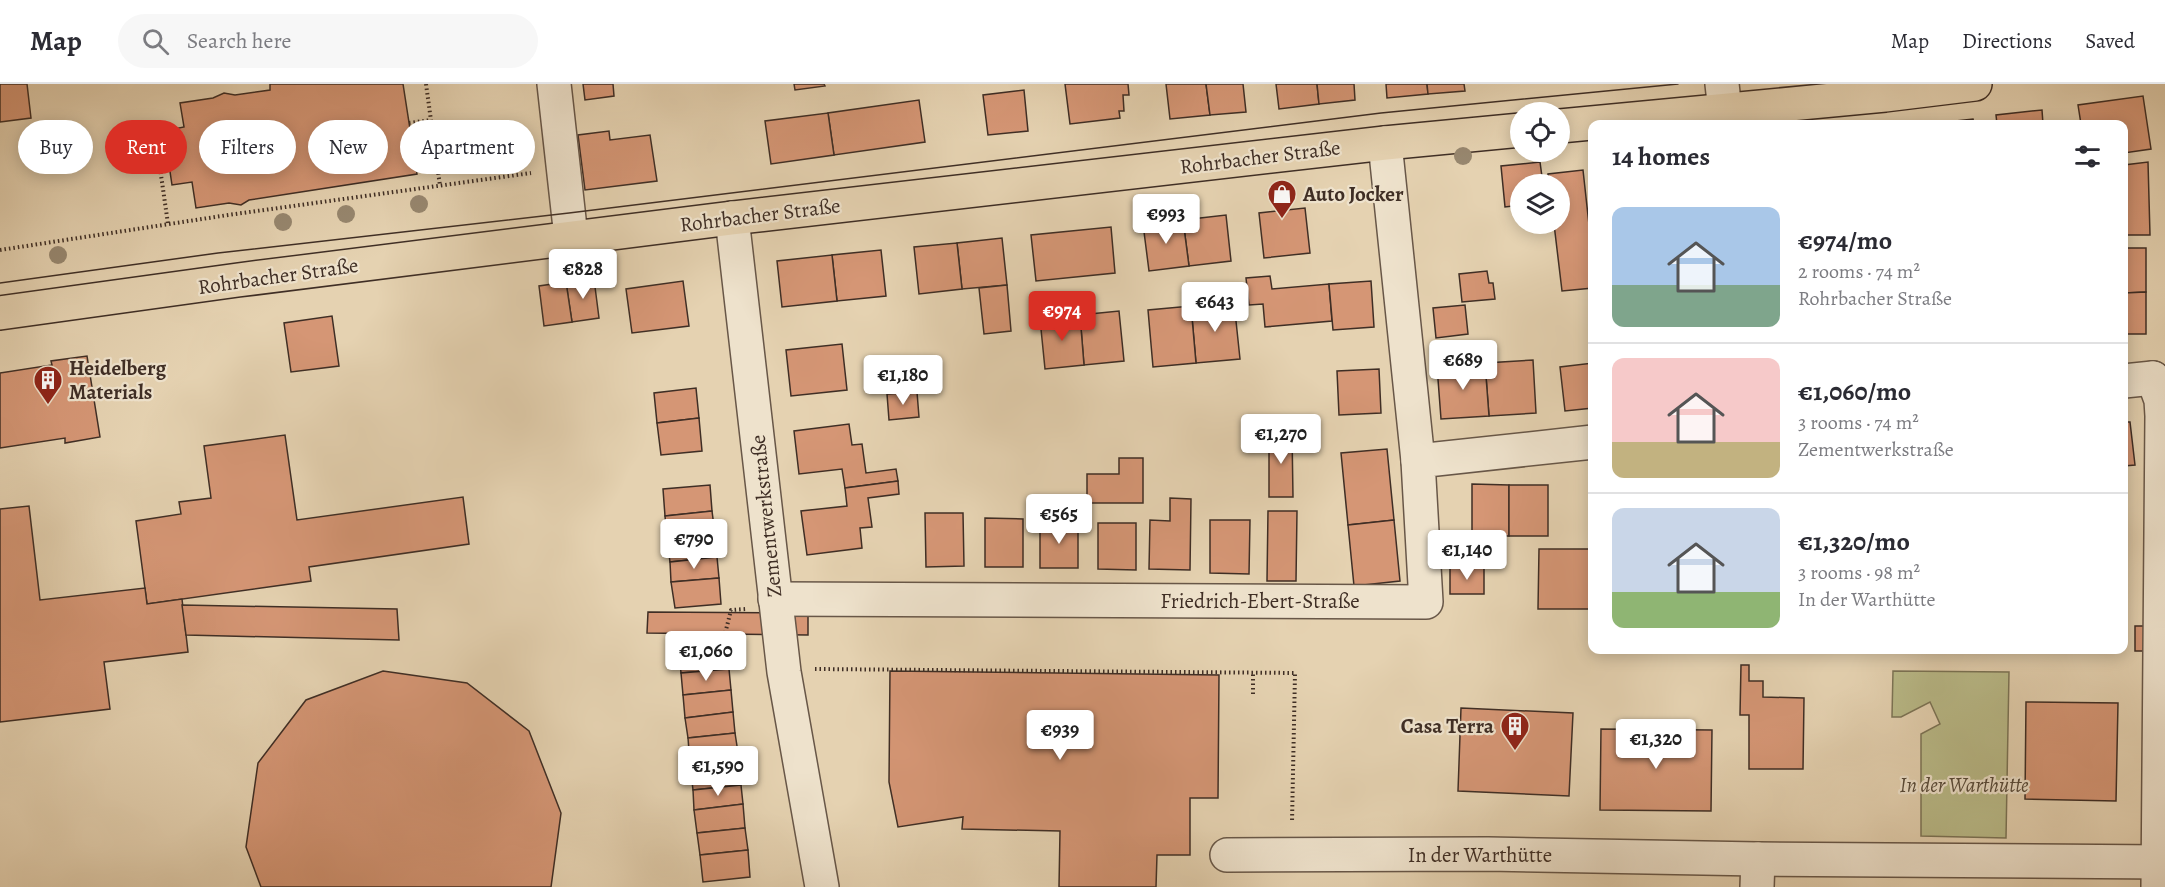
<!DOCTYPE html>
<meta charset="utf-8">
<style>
:root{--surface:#fff;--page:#f7f7f7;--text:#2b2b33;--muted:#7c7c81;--line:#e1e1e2;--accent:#d93025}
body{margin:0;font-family:Alegreya,serif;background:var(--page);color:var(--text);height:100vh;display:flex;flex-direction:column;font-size:22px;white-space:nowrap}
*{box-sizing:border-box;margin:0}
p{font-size:20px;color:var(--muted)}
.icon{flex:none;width:33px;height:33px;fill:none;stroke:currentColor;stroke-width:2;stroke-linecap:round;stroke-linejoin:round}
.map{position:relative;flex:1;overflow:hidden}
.details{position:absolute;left:1588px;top:36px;width:540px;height:534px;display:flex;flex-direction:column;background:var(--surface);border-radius:12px;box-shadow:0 3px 15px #0003}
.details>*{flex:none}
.top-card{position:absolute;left:18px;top:36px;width:570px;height:54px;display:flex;gap:12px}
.controls{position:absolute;left:1510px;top:18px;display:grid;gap:12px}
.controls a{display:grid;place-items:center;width:60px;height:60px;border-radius:50%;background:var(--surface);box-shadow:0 3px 15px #0003;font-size:30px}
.price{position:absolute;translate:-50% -51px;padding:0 14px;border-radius:6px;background:#fff;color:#222;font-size:20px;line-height:39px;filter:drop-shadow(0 2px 3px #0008)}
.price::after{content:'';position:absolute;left:50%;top:36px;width:18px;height:14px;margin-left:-9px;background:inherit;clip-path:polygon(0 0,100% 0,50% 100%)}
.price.on{background:var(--accent);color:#fff}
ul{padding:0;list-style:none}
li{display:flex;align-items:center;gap:18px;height:150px;padding:0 24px}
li+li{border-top:2px solid var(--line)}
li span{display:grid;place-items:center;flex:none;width:168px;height:120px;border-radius:12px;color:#555}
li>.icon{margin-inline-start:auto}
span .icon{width:72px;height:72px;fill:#fffc;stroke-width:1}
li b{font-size:26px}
h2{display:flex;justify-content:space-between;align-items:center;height:72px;padding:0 24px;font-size:26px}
.pill{padding:0 21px;border-radius:27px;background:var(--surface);box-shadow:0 3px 15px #0003;font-size:21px;line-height:54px}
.pill.on{background:var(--accent);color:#fff}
header{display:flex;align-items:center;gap:36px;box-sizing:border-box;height:84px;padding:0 30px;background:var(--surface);border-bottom:2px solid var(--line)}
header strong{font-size:28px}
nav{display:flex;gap:33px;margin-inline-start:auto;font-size:21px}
.search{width:420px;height:54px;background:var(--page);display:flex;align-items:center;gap:15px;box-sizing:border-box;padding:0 21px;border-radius:33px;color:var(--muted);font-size:22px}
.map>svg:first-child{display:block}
</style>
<header>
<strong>Map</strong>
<div class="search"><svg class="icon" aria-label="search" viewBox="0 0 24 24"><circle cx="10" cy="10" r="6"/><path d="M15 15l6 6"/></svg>Search here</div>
<nav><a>Map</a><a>Directions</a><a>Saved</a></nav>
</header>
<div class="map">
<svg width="2165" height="803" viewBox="0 0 2165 803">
<rect width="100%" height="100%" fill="#e5d2b1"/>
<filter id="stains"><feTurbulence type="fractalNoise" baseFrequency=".00333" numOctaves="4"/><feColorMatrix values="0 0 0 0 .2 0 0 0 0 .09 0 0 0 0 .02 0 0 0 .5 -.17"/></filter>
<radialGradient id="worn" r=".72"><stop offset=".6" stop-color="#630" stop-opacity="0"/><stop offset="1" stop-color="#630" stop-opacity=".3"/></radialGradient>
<polygon fill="#b9ba88" stroke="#7c7456" stroke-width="1.5" points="1893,587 2009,588 2006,754 1921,752 1921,650 1940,640 1930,618 1901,633 1892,633"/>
<g fill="#d59675" stroke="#3f2e25" stroke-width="1.5">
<polygon points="0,0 27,0 31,34 0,38"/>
<polygon points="270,0 403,0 417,90 249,116 241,121 229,119 196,124 192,98 172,101 164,47 184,43 180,19 213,14 224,9 235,11 270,6"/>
<polygon points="583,0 613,0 614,12 585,16"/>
<polygon points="794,0 824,0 825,2 795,6"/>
<polygon points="1065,0 1128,0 1129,11 1123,11 1124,27 1119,27 1120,34 1070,40"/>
<polygon points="1166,0 1206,0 1210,31 1170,35"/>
<polygon points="1206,0 1243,0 1246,28 1210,31"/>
<polygon points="1276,0 1317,0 1319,20 1279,25"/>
<polygon points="1317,0 1354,0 1355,16 1319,20"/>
<polygon points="1386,0 1427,0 1428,10 1387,14"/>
<polygon points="1427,0 1464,0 1465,7 1428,10"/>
<polygon points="1024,6 1028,47 988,51 983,11"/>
<polygon points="2143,12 2151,65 2124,69 2124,40 2081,40 2078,21"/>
<polygon points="919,16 925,58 834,71 828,29"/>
<polygon points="2042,26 2043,40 1997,40 1996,31"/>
<polygon points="828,29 834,71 771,80 765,37"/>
<polygon points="1973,35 1974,40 1928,40"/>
<polygon points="609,47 610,56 650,51 657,97 585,106 578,51"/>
<polygon points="1540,78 1543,100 1521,100 1521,121 1505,123 1501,82"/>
<polygon points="2148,78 2150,151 2124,151 2124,81"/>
<polygon points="1583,86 1593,177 1593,204 1562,207 1554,140 1560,140 1560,100 1549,100 1548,90"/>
<polygon points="1305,124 1310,169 1264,174 1259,129"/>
<polygon points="1226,131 1231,177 1189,182 1183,136"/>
<polygon points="1183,136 1189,182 1149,187 1143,140"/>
<polygon points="1111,143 1115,189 1036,197 1031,151"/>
<polygon points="1002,154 1007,201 962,205 957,159"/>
<polygon points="957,159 962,205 919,210 914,163"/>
<polygon points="2124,164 2146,164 2146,208 2124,209"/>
<polygon points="881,166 886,212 837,217 832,171"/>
<polygon points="832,171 837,217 782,223 777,177"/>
<polygon points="1487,187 1489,199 1493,199 1495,215 1462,218 1459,190"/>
<polygon points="1270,192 1272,205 1329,200 1332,237 1265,243 1263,220 1249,221 1246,194"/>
<polygon points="594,195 599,234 572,238 566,198"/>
<polygon points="683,197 689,242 632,249 626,205"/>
<polygon points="1371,197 1374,243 1333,246 1329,200"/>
<polygon points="566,198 572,238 544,242 539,202"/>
<polygon points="1007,201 1011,247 984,250 979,204"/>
<polygon points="2146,208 2146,250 2124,250 2124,209"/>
<polygon points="1234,218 1240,275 1196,279 1191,222"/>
<polygon points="1465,221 1468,250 1436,254 1433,224"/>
<polygon points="1191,222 1196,279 1153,283 1148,226"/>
<polygon points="1119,227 1124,277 1084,281 1080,231"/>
<polygon points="1080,231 1084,281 1045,285 1040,235"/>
<polygon points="332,232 339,282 291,288 284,239"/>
<polygon points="842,260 847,306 791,312 786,266"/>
<polygon points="87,272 100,353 65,359 65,354 0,364 0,289 52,281 51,277"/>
<polygon points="1533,276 1536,329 1489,332 1485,279"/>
<polygon points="1485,279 1489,332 1441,335 1437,282"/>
<polygon points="1593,279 1593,324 1565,327 1560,283"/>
<polygon points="1379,285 1381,329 1339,331 1337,287"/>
<polygon points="696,304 699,334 657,339 654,309"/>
<polygon points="917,308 919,333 889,336 887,310"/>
<polygon points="699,334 702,367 661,371 657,339"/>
<polygon points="2124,338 2130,338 2135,381 2124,382"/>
<polygon points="849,340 852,361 862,360 866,389 896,385 898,397 845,404 842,385 799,390 794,347"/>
<polygon points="1269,349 1292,349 1293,413 1269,413"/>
<polygon points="285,351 297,436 463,413 469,460 309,483 311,497 147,520 136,437 181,430 179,418 211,414 204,362"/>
<polygon points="1387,365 1394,436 1348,441 1341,369"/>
<polygon points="1119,374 1143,374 1143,419 1087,419 1087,390 1119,390"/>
<polygon points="898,397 899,410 868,414 872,443 860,444 862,464 807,471 801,427 847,422 845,404"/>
<polygon points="1472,400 1509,401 1509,452 1472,452"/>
<polygon points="710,401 712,427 665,432 663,405"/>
<rect x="1509" y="401" width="39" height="51"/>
<polygon points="1170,414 1191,415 1190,486 1149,485 1150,436 1170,437"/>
<polygon points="29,422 40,516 145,504 147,520 182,515 188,568 104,578 110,625 0,638 0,425"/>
<polygon points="712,427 715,450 667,455 665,432"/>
<polygon points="1268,427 1297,427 1296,497 1267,497"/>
<polygon points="925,429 963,429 964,482 926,483"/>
<polygon points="985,434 1023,435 1023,483 985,483"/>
<polygon points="1210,436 1250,436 1249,490 1210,489"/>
<polygon points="1394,436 1400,497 1354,502 1348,441"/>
<rect x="1040" y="439" width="38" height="45"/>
<polygon points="1098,439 1136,439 1136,486 1098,485"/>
<polygon points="715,450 717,473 670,478 667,455"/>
<polygon points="1539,465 1593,465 1593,525 1538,525"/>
<polygon points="717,473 719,494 671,498 670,478"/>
<rect x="1450" y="484" width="34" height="26"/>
<polygon points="719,494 721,520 675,524 671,498"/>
<polygon points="182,521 397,525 399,556 186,551"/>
<polygon points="648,528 808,529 808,551 647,549"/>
<rect x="2135" y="542" width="30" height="25"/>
<polygon points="726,554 729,585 681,589 678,558"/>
<polygon points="1741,581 1749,581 1749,597 1763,597 1763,613 1804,614 1803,685 1749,685 1749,631 1740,631"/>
<polygon points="729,585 731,606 683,611 681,589"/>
<polygon points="383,587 467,599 529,647 561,729 551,803 261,803 246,763 258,679 306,616"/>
<polygon points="890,587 1219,591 1218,714 1190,714 1190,771 1157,771 1156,803 1059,803 1060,747 962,745 963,733 898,743 889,698"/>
<polygon points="731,606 733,628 685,634 683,611"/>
<polygon points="2026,618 2118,619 2116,717 2025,715"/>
<polygon points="1461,624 1573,629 1569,712 1458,707"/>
<polygon points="733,628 735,649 688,654 685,634"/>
<polygon points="1601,645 1712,646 1711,727 1600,726"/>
<polygon points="735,649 739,675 690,680 688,654"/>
<polygon points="739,675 741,701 693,706 690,680"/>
<polygon points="741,701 743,720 694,726 693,706"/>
<polygon points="743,720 745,744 697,749 694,726"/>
<polygon points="745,744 748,766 700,771 697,749"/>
<polygon points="748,766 750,793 703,798 700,771"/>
</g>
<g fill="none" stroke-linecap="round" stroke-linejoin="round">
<g stroke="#685748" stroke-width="36">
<g id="minor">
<polyline points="554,0 571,153"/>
<polyline points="1722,0 1725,27"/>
<polyline points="1385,59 1418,377"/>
<polyline points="732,134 784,588 822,803"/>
<polyline points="2153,294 2161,316 2162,332 2158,803"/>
<polyline points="2124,297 2153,294"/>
<polyline points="775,515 1426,518 1418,377 1593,358"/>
<polyline points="1227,771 1488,770 1758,775 2165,778"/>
<polyline points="1757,803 1758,775"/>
</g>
</g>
<g stroke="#3f2e25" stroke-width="36">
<g id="major">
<polyline points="1560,42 1885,11 1975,0"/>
<polyline points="0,229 238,196 732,134 1385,59 1521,46"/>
</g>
</g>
<g stroke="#3f2e25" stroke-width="4" stroke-dasharray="1.5 3" stroke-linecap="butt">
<polyline points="426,0 440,102"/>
<polyline points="409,39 431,36"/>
<polyline points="160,84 168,140"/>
<polyline points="0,166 228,131 531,89"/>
<polyline points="668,554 725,550 731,526 746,525"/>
<polyline points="815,585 1295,589 1292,738"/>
<polyline points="1253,610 1253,588"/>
</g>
<use href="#minor" stroke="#eee2cc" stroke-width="33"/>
<use href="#major" stroke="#e5d2b1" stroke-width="33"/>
<polyline stroke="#3f2e25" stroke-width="1.5" points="0,199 218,169 569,129 1381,29 1678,0"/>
</g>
<g fill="#97876f">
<circle cx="1463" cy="72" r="9"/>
<circle cx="419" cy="120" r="9"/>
<circle cx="346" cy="130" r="9"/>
<circle cx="283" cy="138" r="9"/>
<circle cx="58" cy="171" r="9"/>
</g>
<defs>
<g id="shop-pin" transform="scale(1.5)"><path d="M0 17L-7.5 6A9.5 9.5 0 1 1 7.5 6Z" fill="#8f2418" stroke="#eee2cc"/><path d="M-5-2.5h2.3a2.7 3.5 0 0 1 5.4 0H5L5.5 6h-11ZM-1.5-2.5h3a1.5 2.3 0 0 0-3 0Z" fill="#fff"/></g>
<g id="building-pin" transform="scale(1.5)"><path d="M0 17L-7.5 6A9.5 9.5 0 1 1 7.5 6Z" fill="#8f2418" stroke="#eee2cc"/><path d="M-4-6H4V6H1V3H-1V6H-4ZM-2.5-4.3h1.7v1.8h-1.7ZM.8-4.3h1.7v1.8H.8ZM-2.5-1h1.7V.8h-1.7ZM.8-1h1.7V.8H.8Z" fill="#fff"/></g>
</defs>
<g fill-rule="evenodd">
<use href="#shop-pin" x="1282" y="110"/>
<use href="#building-pin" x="48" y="296"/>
<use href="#building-pin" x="1515" y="642"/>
</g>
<g text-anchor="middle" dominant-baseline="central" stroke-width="4.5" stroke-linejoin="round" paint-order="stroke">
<g font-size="21" fill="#3f2e25" stroke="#eee2cc">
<text transform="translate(1260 73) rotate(-7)">Rohrbacher Straße</text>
<text transform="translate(760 131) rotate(-7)">Rohrbacher Straße</text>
<text transform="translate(278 192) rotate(-8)">Rohrbacher Straße</text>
<text transform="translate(766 432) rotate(-96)">Zementwerkstraße</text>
<text x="1260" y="517">Friedrich-Ebert-Straße</text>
<text x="1480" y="771">In der Warthütte</text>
</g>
<g font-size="21" font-weight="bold" fill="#3f2e25" stroke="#eee2cc" text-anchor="start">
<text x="1303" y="110">Auto Jocker</text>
<text x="69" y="284">Heidelberg<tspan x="69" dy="24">Materials</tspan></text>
<text x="1494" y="642" text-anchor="end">Casa Terra</text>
</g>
<g font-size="21" font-style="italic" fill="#574a39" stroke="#eee2cc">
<text x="1964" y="701">In der Warthütte</text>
</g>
</g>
<rect width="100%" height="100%" filter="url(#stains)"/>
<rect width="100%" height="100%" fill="url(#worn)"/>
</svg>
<div class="controls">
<a><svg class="icon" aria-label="locate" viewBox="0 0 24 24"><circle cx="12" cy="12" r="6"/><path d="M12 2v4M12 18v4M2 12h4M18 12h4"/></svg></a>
<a><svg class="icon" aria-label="layers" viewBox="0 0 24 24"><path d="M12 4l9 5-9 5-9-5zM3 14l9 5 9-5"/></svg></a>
</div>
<b class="price" style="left:1166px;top:161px">€993</b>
<b class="price" style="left:583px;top:216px">€828</b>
<b class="price" style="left:1215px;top:249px">€643</b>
<b class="price on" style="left:1062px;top:258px">€974</b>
<b class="price" style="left:1463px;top:307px">€689</b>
<b class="price" style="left:903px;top:322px">€1,180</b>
<b class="price" style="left:1281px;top:381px">€1,270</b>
<b class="price" style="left:1059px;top:461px">€565</b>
<b class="price" style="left:694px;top:486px">€790</b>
<b class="price" style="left:1467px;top:497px">€1,140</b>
<b class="price" style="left:706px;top:598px">€1,060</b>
<b class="price" style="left:1060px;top:677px">€939</b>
<b class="price" style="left:1656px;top:686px">€1,320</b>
<b class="price" style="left:718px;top:713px">€1,590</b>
<div class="top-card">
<a class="pill">Buy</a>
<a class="pill on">Rent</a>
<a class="pill">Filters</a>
<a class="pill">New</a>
<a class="pill">Apartment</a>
</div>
<section class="details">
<h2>14 homes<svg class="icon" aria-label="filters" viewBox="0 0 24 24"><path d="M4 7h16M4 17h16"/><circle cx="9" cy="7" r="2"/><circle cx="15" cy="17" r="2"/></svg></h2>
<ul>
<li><span style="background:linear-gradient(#a9c7e8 65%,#7fa58c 0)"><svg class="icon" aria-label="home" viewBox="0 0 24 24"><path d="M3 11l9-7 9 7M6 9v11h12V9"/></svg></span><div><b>€974/mo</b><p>2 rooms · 74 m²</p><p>Rohrbacher Straße</p></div></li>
<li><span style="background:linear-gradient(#f6c9c9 70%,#c2b280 0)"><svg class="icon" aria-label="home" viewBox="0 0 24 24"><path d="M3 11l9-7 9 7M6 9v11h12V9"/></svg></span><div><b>€1,060/mo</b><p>3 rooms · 74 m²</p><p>Zementwerkstraße</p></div></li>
<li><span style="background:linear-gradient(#c9d6e8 70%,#8fb573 0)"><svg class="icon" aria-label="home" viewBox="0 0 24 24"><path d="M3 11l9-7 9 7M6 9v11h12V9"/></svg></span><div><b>€1,320/mo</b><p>3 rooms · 98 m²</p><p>In der Warthütte</p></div></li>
</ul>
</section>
</div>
